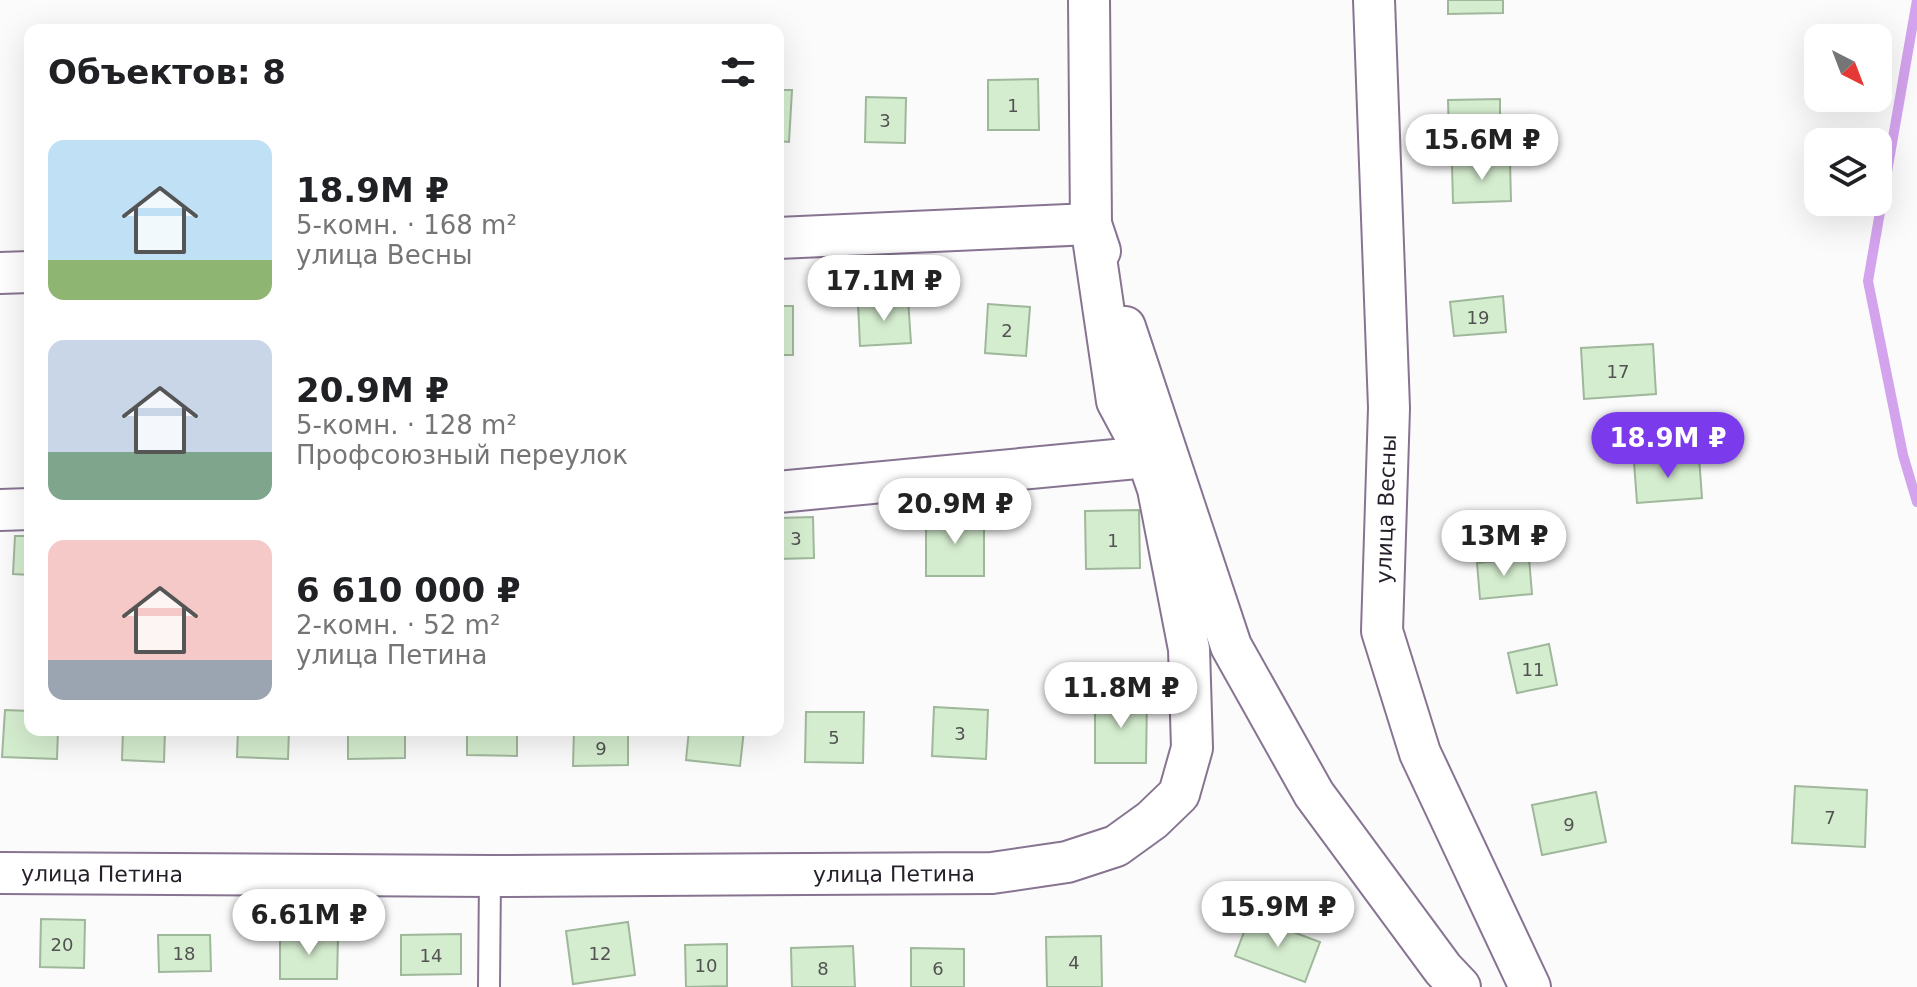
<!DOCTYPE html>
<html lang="ru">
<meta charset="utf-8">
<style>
:root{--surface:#fff;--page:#f2f2f2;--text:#202124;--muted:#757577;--accent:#7c3aed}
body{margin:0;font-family:"DejaVu Sans",sans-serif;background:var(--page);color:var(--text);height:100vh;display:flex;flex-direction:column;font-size:30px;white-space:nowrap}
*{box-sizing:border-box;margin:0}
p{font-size:26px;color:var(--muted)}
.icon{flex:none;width:44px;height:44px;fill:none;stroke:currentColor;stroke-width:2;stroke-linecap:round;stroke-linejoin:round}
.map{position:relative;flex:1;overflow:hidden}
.sheet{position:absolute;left:24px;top:24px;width:760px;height:712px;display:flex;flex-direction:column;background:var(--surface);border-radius:16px;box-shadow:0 8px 32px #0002}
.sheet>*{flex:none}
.needle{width:52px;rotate:138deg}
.controls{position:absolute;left:1804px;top:24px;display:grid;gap:16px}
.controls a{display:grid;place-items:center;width:88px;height:88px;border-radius:16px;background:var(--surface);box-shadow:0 8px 32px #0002;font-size:40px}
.price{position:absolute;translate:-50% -68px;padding:0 18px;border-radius:28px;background:#fff;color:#222;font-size:26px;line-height:52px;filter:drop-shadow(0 2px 4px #0008)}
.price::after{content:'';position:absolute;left:50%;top:48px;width:24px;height:18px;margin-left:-12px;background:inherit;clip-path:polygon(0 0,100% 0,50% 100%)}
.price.current{background:var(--accent);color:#fff}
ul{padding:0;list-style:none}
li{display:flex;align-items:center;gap:24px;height:200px;padding:0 24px}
li span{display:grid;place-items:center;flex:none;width:224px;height:160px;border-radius:16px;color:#555}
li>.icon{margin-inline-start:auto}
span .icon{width:96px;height:96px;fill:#fffc;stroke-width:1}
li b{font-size:34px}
h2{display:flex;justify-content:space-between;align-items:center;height:96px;padding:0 24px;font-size:34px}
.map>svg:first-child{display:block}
</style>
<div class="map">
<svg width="1917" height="987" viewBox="0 0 1917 987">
<rect width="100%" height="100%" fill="#fbfbfb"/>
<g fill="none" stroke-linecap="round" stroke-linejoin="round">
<polyline stroke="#d3a3ed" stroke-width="10" points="1917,0 1868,281 1903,455 1917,502"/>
</g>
<g fill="#d5edcf" stroke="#9fb79a" stroke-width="2">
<polygon points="1448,0 1503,0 1503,13 1448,14"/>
<polygon points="1038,79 1039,130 988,130 988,80"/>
<polygon points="778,90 792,90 789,142 778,141"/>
<polygon points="866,97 906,98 905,143 865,142"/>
<polygon points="1500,99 1500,133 1449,134 1448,100"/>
<polygon points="1510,162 1511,201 1453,203 1452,164"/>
<polygon points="1503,296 1506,332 1454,336 1450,302"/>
<polygon points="908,299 911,343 860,346 858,303"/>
<polygon points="988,304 1030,307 1026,356 985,353"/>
<rect x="778" y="306" width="15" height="49"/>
<polygon points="1653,344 1656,394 1584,399 1581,348"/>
<polygon points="1699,457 1702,498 1637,503 1634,462"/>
<polygon points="1139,510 1140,568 1086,569 1085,511"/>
<polygon points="813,517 814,558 778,559 778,518"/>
<rect x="926" y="517" width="58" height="59"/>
<polygon points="15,536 30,536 30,575 13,574"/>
<polygon points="1529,558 1532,594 1480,599 1477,563"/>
<polygon points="1549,644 1557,685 1517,693 1508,653"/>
<polygon points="1095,697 1147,697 1146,763 1095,763"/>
<polygon points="934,707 988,710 986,759 932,756"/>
<polygon points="5,710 30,711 30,730 58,730 57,759 2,757"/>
<polygon points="806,712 864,712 863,763 805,762"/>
<polygon points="123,730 165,730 164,762 122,760"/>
<polygon points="238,730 289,730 288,759 237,757"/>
<polygon points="348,730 405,730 405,758 348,759"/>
<polygon points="467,730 517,730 517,756 467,755"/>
<polygon points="574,730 628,730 628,765 573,766"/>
<polygon points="689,730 744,730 740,766 686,760"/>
<polygon points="1795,786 1867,790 1865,847 1792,843"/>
<polygon points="1596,792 1606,842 1542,855 1532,805"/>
<polygon points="1250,916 1320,942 1305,982 1235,956"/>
<polygon points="41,919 85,920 84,968 40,967"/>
<polygon points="628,922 635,975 573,984 566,931"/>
<polygon points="461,934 461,974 401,975 401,935"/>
<polygon points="158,935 210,935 211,971 159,972"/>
<polygon points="280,936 338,936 337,979 280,979"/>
<polygon points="1101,936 1102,987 1047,987 1046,937"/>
<polygon points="727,944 727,986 686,987 685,945"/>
<polygon points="853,946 855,987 792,987 791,948"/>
<polygon points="911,948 964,949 964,987 911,987"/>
</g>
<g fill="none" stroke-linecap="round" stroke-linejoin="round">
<g stroke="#877491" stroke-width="24">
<polyline id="lane" points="489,987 490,876"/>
</g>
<g stroke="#877491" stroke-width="44">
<g id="street">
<polyline points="1089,0 1091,224 1100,251"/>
<polyline points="1374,0 1389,408 1382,631 1420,753 1530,987"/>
<polyline points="778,238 1091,224"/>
<polyline points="0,273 30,272"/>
<polyline points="1125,327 1231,646 1314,794 1443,969 1460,987"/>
<polyline points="778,492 1147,457"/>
<polyline points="0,510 30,509"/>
<path id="s1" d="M0,873L490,876L992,873L1067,862L1116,846L1152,820L1179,794L1192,748L1189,649L1158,489L1147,457L1117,401L1091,224"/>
</g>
</g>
<use href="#lane" stroke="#fff" stroke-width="20"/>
<use href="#street" stroke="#fff" stroke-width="40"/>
</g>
<g text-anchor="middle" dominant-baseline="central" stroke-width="7" stroke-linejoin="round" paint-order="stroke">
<g font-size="18" fill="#525253">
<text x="1013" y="105">1</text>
<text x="885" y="120">3</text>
<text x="1478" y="317">19</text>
<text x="1007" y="330">2</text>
<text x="1618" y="371">17</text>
<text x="796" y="538">3</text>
<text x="1113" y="540">1</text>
<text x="1533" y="669">11</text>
<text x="960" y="733">3</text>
<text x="834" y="737">5</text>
<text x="601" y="748">9</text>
<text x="1830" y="817">7</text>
<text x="1569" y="824">9</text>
<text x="62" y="944">20</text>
<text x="184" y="953">18</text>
<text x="600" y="953">12</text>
<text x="431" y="955">14</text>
<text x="1074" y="962">4</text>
<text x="706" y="965">10</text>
<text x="823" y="968">8</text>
<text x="938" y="968">6</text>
</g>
<g font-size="22" fill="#261f2a" stroke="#fff">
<text transform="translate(1386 509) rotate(-88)">улица Весны</text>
<text stroke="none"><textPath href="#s1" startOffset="102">улица Петина</textPath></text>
<text stroke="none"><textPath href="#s1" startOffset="894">улица Петина</textPath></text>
</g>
</g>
</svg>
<div class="controls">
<a><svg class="needle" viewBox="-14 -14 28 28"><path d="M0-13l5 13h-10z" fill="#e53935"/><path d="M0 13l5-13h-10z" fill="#757577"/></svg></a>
<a><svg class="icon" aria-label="layers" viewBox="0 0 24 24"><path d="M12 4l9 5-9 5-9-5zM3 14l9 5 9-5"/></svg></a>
</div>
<b class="price" style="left:1482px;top:182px">15.6M ₽</b>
<b class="price" style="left:884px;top:323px">17.1M ₽</b>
<b class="price current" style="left:1668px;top:480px">18.9M ₽</b>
<b class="price" style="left:955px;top:546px">20.9M ₽</b>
<b class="price" style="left:1504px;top:578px">13M ₽</b>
<b class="price" style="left:1121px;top:730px">11.8M ₽</b>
<b class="price" style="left:1278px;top:949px">15.9M ₽</b>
<b class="price" style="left:309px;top:957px">6.61M ₽</b>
<section class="sheet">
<h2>Объектов: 8<svg class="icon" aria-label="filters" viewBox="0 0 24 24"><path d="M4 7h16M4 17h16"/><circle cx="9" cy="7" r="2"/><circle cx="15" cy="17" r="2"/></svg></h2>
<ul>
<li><span style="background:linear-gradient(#bfe0f5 75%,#8fb573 0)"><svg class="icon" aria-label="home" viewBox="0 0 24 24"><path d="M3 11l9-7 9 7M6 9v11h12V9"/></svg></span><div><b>18.9M ₽</b><p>5-комн. · 168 m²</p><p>улица Весны</p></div></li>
<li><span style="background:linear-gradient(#c9d6e8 70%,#7fa58c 0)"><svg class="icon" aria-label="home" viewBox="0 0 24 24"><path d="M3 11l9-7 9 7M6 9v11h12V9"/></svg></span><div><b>20.9M ₽</b><p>5-комн. · 128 m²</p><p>Профсоюзный переулок</p></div></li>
<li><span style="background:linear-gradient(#f6c9c9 75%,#9aa5b1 0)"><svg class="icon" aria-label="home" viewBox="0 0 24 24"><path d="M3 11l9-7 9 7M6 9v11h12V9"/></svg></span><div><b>6 610 000 ₽</b><p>2-комн. · 52 m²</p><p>улица Петина</p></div></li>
</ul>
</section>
</div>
